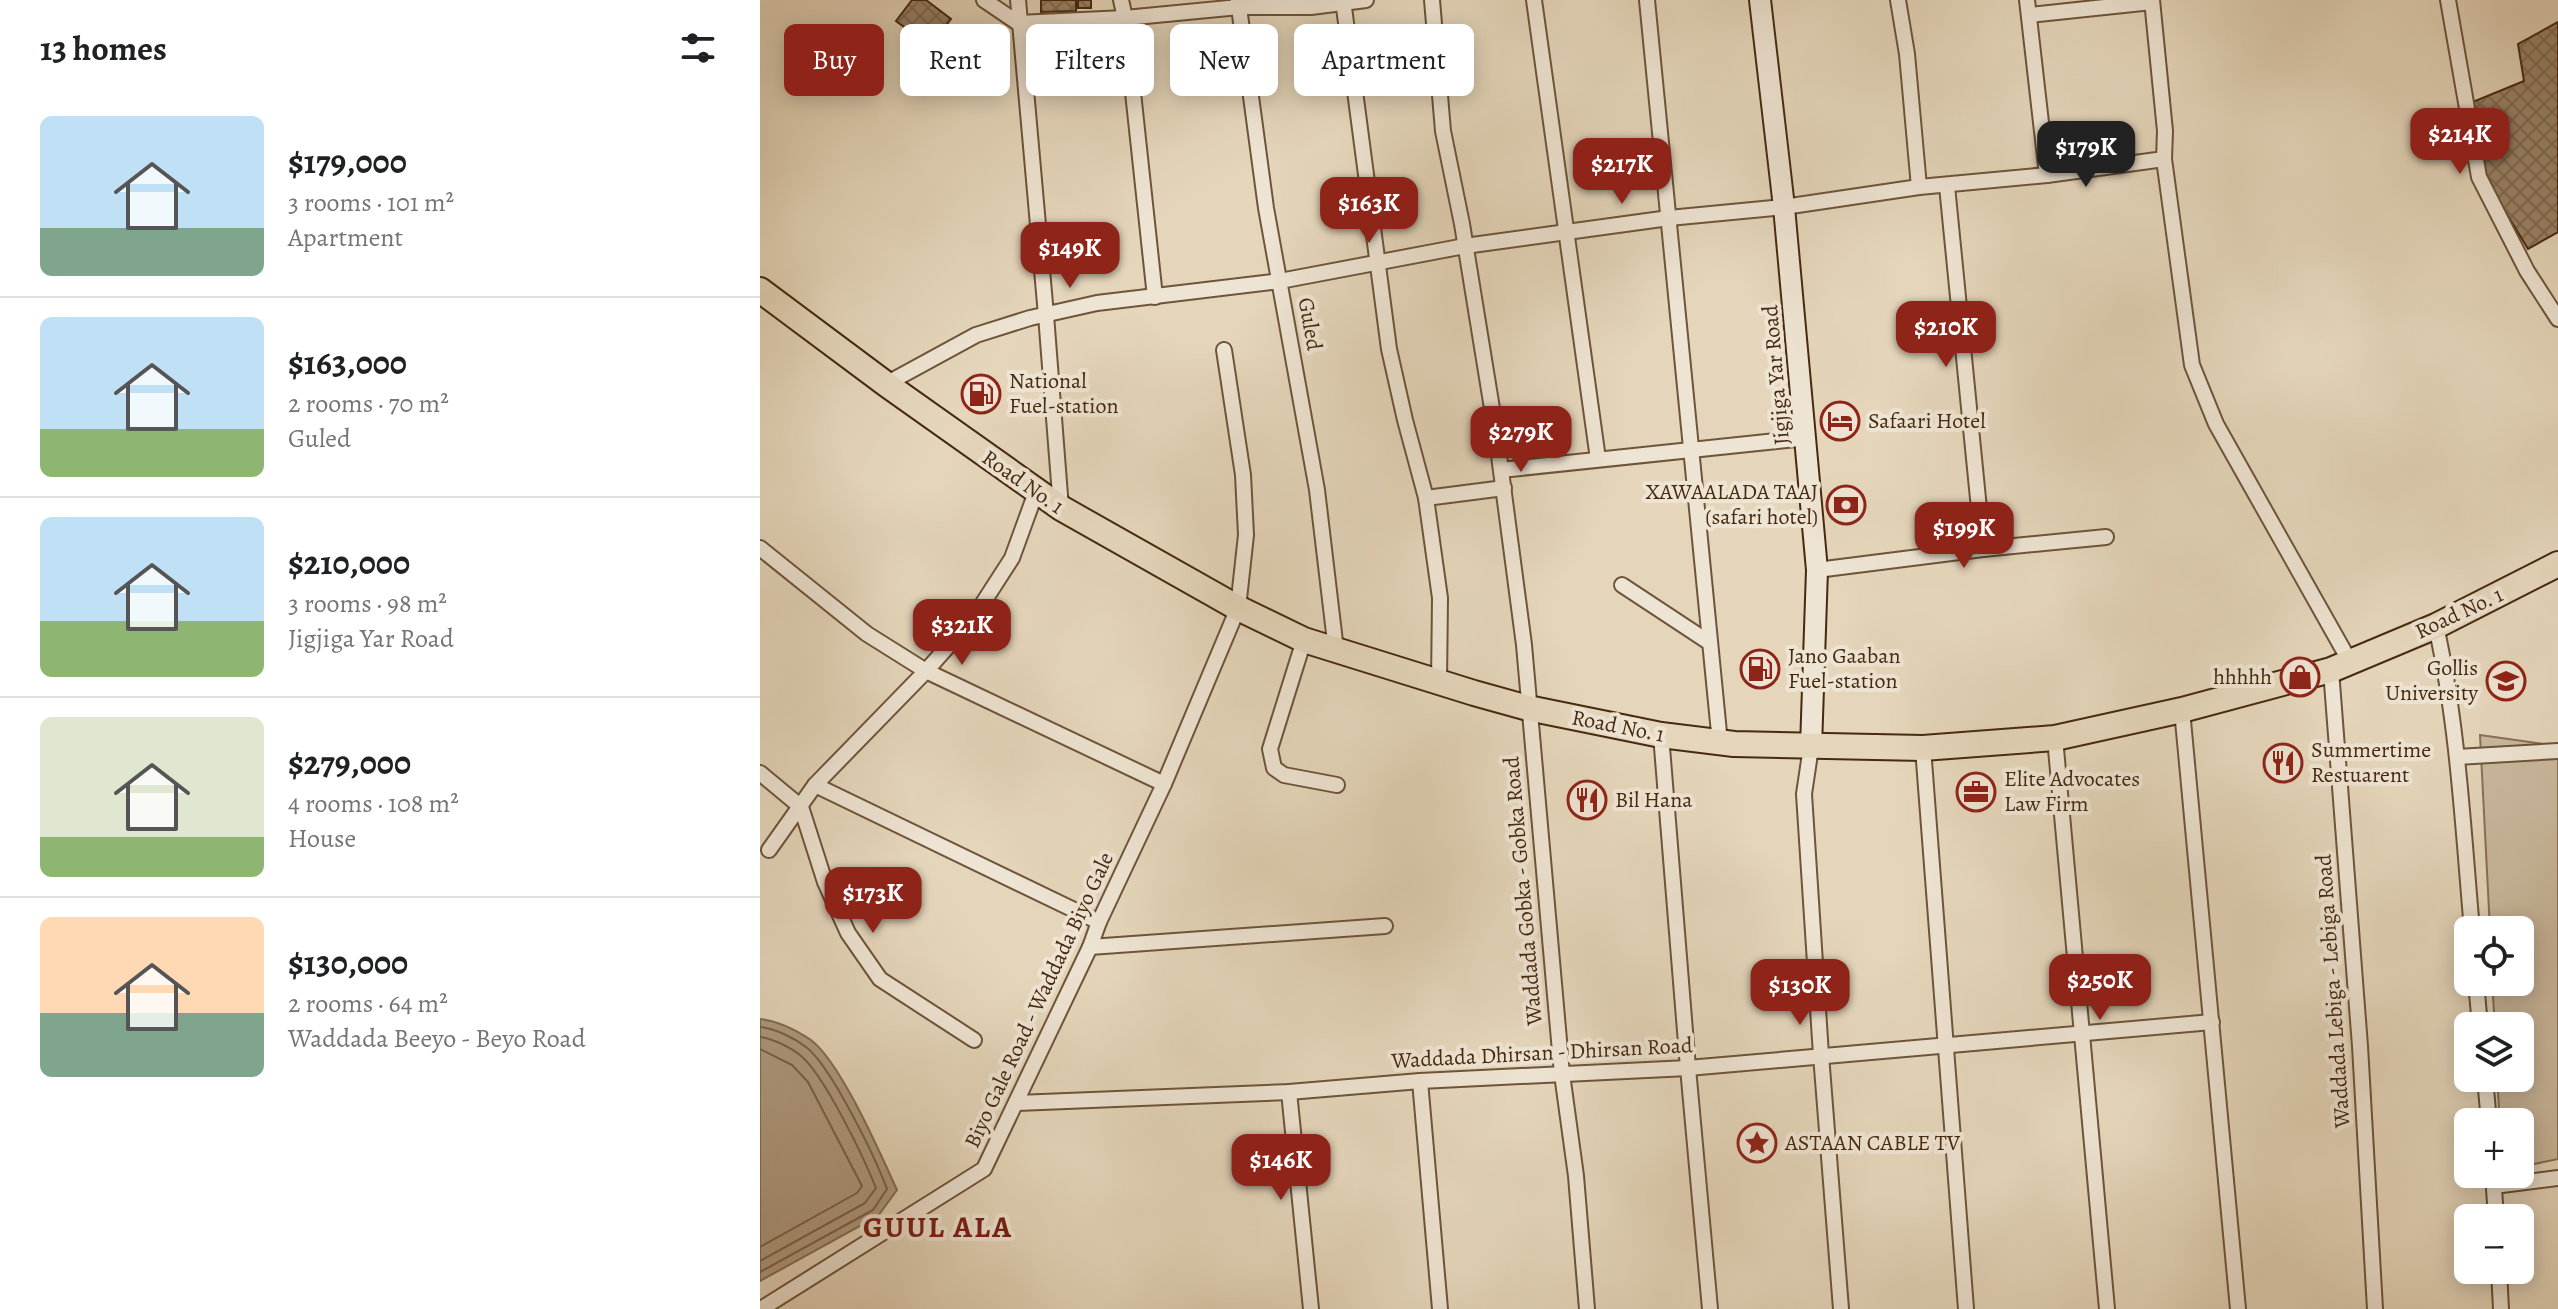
<!DOCTYPE html>
<meta charset="utf-8">
<style>
:root{--surface:#fff;--page:#f2f2f2;--text:#202124;--muted:#757577;--line:#e0e0e0;--accent:#8f2418}
body{margin:0;font-family:Alegreya,serif;background:var(--page);color:var(--text);height:100vh;display:flex;flex-direction:column;font-size:30px;white-space:nowrap}
*{box-sizing:border-box;margin:0}
p{font-size:26px;color:var(--muted)}
.icon{flex:none;width:44px;height:44px;fill:none;stroke:currentColor;stroke-width:2;stroke-linecap:round;stroke-linejoin:round}
.map{position:relative;flex:1;overflow:hidden}
.panel{display:flex;flex-direction:column;background:var(--surface);width:760px}
.panel>*{flex:none}
.hud{position:absolute;left:24px;top:24px;width:760px;height:72px;display:flex;gap:16px}
.fabs{position:absolute;left:1694px;top:916px;display:grid;gap:16px}
.fabs a{display:grid;place-items:center;width:80px;height:80px;border-radius:12px;background:var(--surface);box-shadow:0 4px 20px #0003;font-size:40px}
.price{position:absolute;translate:-50% -68px;padding:0 18px;border-radius:16px;background:var(--accent);color:#fff;font-size:26px;line-height:52px;filter:drop-shadow(0 2px 4px #0008)}
.price::after{content:'';position:absolute;left:50%;top:48px;width:24px;height:18px;margin-left:-12px;background:inherit;clip-path:polygon(0 0,100% 0,50% 100%)}
.price.on{background:#222;color:#fff}
ul{padding:0;list-style:none}
li{display:flex;align-items:center;gap:24px;height:200px;padding:0 40px}
li+li{border-top:2px solid var(--line)}
li span{display:grid;place-items:center;flex:none;width:224px;height:160px;border-radius:12px;color:#555}
li>.icon{margin-inline-start:auto}
span .icon{width:96px;height:96px;fill:#fffc;stroke-width:1}
li b{font-size:34px}
h2{display:flex;justify-content:space-between;align-items:center;height:96px;padding:0 40px;font-size:34px}
.tag{padding:0 28px;border-radius:12px;background:var(--surface);box-shadow:0 4px 20px #0003;font-size:28px;line-height:72px}
.tag.on{background:var(--accent);color:#fff}
main{display:flex;flex:1;min-height:0}
.map>svg:first-child{display:block}
</style>
<main>
<section class="panel">
<h2>13 homes<svg class="icon" aria-label="filters" viewBox="0 0 24 24"><path d="M4 7h16M4 17h16"/><circle cx="9" cy="7" r="2"/><circle cx="15" cy="17" r="2"/></svg></h2>
<ul>
<li><span style="background:linear-gradient(#bfe0f5 70%,#7fa58c 0)"><svg class="icon" aria-label="home" viewBox="0 0 24 24"><path d="M3 11l9-7 9 7M6 9v11h12V9"/></svg></span><div><b>$179,000</b><p>3 rooms · 101 m²</p><p>Apartment</p></div></li>
<li><span style="background:linear-gradient(#bfe0f5 70%,#8fb573 0)"><svg class="icon" aria-label="home" viewBox="0 0 24 24"><path d="M3 11l9-7 9 7M6 9v11h12V9"/></svg></span><div><b>$163,000</b><p>2 rooms · 70 m²</p><p>Guled</p></div></li>
<li><span style="background:linear-gradient(#bfe0f5 65%,#8fb573 0)"><svg class="icon" aria-label="home" viewBox="0 0 24 24"><path d="M3 11l9-7 9 7M6 9v11h12V9"/></svg></span><div><b>$210,000</b><p>3 rooms · 98 m²</p><p>Jigjiga Yar Road</p></div></li>
<li><span style="background:linear-gradient(#dfe7d0 75%,#8fb573 0)"><svg class="icon" aria-label="home" viewBox="0 0 24 24"><path d="M3 11l9-7 9 7M6 9v11h12V9"/></svg></span><div><b>$279,000</b><p>4 rooms · 108 m²</p><p>House</p></div></li>
<li><span style="background:linear-gradient(#ffd9b3 60%,#7fa58c 0)"><svg class="icon" aria-label="home" viewBox="0 0 24 24"><path d="M3 11l9-7 9 7M6 9v11h12V9"/></svg></span><div><b>$130,000</b><p>2 rooms · 64 m²</p><p>Waddada Beeyo - Beyo Road</p></div></li>
</ul>
</section>
<div class="map">
<svg width="1798" height="1309" viewBox="0 0 1798 1309">
<defs>
<pattern id="building-cross-hatch" width="8" height="8" patternUnits="userSpaceOnUse" patternTransform="scale(2)"><rect width="8" height="8" fill="#998368"/><path d="M0 0l8 8M0 8l8-8" fill="none" stroke="#7f6b54"/></pattern>
</defs>
<rect width="100%" height="100%" fill="#e5d6bb"/>
<filter id="stains"><feTurbulence type="fractalNoise" baseFrequency=".0025" numOctaves="4"/><feColorMatrix values="0 0 0 0 .2 0 0 0 0 .09 0 0 0 0 .02 0 0 0 .5 -.17"/></filter>
<radialGradient id="worn" r=".72"><stop offset=".6" stop-color="#630" stop-opacity="0"/><stop offset="1" stop-color="#630" stop-opacity=".3"/></radialGradient>
<polygon fill="#cab99e" stroke="#887156" stroke-width="2" points="1720,735 1798,746 1798,1159 1760,1167 1760,1122 1740,1122 1737,1078 1760,1078 1760,1026 1735,1026 1732,982 1760,982 1760,930 1730,930"/>
<path fill="#af9b81" stroke="#856d53" stroke-width="2" d="M0,1019C17,1021 36,1030 51,1040C81,1063 120,1153 137,1190L118,1216L0,1281Z"/>
<g fill="none" stroke-linecap="round" stroke-linejoin="round">
<g stroke="#7a6248" stroke-width="2">
<path d="M0,1027C15,1029 33,1037 46,1047C71,1066 115,1157 127,1189L113,1210L0,1272"/>
<path d="M0,1037C13,1039 30,1047 40,1055C64,1074 104,1158 116,1188L105,1203L0,1261"/>
<polyline points="0,1049 32,1065 48,1082 102,1186 97,1193 0,1247"/>
</g>
</g>
<g fill="url(#building-cross-hatch)" stroke="#46290f" stroke-width="2">
<polygon points="152,0 166,0 191,19 170,46 136,21"/>
<polygon points="281,0 316,0 316,11 281,12"/>
<rect x="318" y="0" width="13" height="8"/>
<polygon points="1798,22 1798,232 1768,249 1728,183 1710,103 1764,81 1758,44"/>
<polygon points="1322,131 1323,163 1301,164 1302,132"/>
</g>
<g fill="none" stroke-linecap="round" stroke-linejoin="round">
<g stroke="#6e543a" stroke-width="18">
<g id="street">
<polyline points="224,0 258,23 365,18 395,297"/>
<polyline points="258,0 286,315 301,508"/>
<polyline points="361,0 365,18 479,7 551,7 606,0"/>
<polyline points="478,0 506,208 557,490 576,650"/>
<polyline points="583,0 629,349 645,420 666,498 680,598 679,682"/>
<polyline points="672,0 683,131 702,224 736,433 764,645 802,1074 816,1176 827,1309"/>
<polyline points="774,0 838,459"/>
<polyline points="887,0 960,743"/>
<polyline points="1138,0 1147,54 1159,187"/>
<polyline points="1267,0 1287,175"/>
<polyline points="1688,0 1719,177 1767,271 1798,319"/>
<polyline points="1269,15 1392,2"/>
<polyline points="1404,159 1432,365 1456,424 1589,660"/>
<polyline points="1187,186 1223,549"/>
<polyline points="126,384 216,335 270,318 337,303 520,281 705,246 909,218 1024,207 1159,187 1287,175 1404,159 1405,131 1392,0"/>
<polyline points="741,470 1045,438"/>
<polyline points="666,498 744,488"/>
<polyline points="0,548 107,634 166,671 404,784"/>
<polyline points="1057,570 1223,549 1346,537"/>
<polyline points="862,585 950,643"/>
<path d="M1676,626C1698,725 1703,828 1712,930"/>
<polyline points="544,640 510,749 514,768 524,775 577,785"/>
<polyline points="1571,670 1600,1046 1615,1309"/>
<polyline points="1422,710 1478,1309"/>
<polyline points="901,735 928,1068 950,1309"/>
<polyline points="1295,738 1347,1309"/>
<polyline points="1051,747 1044,794 1061,1055 1081,1309"/>
<polyline points="1163,748 1206,1309"/>
<polyline points="1697,757 1798,751"/>
<polyline points="0,773 41,807 65,882 88,933 120,979 214,1040"/>
<polyline points="55,785 339,922"/>
<polyline points="9,850 55,785 166,671 214,617 252,558 276,492"/>
<polyline points="330,947 625,926"/>
<polyline points="1716,982 1720,1026"/>
<polyline points="1725,1078 1729,1122"/>
<polyline points="660,1081 680,1309"/>
<polyline points="529,1092 551,1309"/>
<polyline points="257,1103 529,1092 660,1081 928,1068 1452,1022"/>
<polyline points="1733,1174 1736,1218"/>
<polyline points="1734,1186 1798,1178"/>
<polyline points="1739,1270 1741,1309"/>
<polyline points="1,1309 224,1169 330,947 339,922 404,784 478,608 486,535 483,475 464,350"/>
</g>
</g>
<g stroke="#46290f" stroke-width="24">
<polyline id="secondary" points="1000,0 1024,207 1057,570 1051,747"/>
</g>
<g stroke="#46290f" stroke-width="28">
<polyline id="highway" points="0,290 126,384 301,508 478,608 544,640 714,693 768,708 901,735 974,744 1163,748 1295,738 1422,710 1571,670 1676,626 1798,564"/>
</g>
<use href="#street" stroke="#eee4d3" stroke-width="14"/>
<use href="#secondary" stroke="#eee4d3" stroke-width="20"/>
<use href="#highway" stroke="#e5d6bb" stroke-width="24"/>
</g>
<defs>
<g id="fuel-ring" transform="scale(2)"><circle r="9.5" fill="#eee4d3" stroke="#8f2418" stroke-width="1.5"/><path d="M-5.5-6h7V0h2V4h1.3V-2.5L3-4.5l.8-.8L6-3V5H2.5V1h-1V6h-7ZM-4.2-4.7v3.2H.2V-4.7Z" fill="#8f2418"/></g>
<g id="hotel-ring" transform="scale(2)"><circle r="9.5" fill="#eee4d3" stroke="#8f2418" stroke-width="1.5"/><path d="M-6-4.5h1.5V1H6V5H4.5V3h-9V5H-6ZM-4 0a1.8 1.8 0 1 1 3.6 0ZM.5 0V-2.5h3Q6-2.5 6 0Z" fill="#8f2418"/></g>
<g id="bank-ring" transform="scale(2)"><circle r="9.5" fill="#eee4d3" stroke="#8f2418" stroke-width="1.5"/><path d="M-6-4H6V4H-6ZM0-2.3a2.3 2.3 0 1 0 0 4.6a2.3 2.3 0 1 0 0-4.6Z" fill="#8f2418"/></g>
<g id="shop-ring" transform="scale(2)"><circle r="9.5" fill="#eee4d3" stroke="#8f2418" stroke-width="1.5"/><path d="M-5-2.5h2.3a2.7 3.5 0 0 1 5.4 0H5L5.5 6h-11ZM-1.5-2.5h3a1.5 2.3 0 0 0-3 0Z" fill="#8f2418"/></g>
<g id="university-ring" transform="scale(2)"><circle r="9.5" fill="#eee4d3" stroke="#8f2418" stroke-width="1.5"/><path d="M0-5L7-2L0 1L-7-2ZM-4 1L0 2.5L4 1V4Q0 6-4 4Z" fill="#8f2418"/></g>
<g id="restaurant-ring" transform="scale(2)"><circle r="9.5" fill="#eee4d3" stroke="#8f2418" stroke-width="1.5"/><path d="M-5-6h1v4h1v-4h1v4h1v-4h1v5L-1.5 .5V6h-2V.5L-5-1ZM5-6V6H3V1.5H1.5Q1.5-4 5-6Z" fill="#8f2418"/></g>
<g id="office-ring" transform="scale(2)"><circle r="9.5" fill="#eee4d3" stroke="#8f2418" stroke-width="1.5"/><path d="M-6-3h4V-5.5h4V-3h4V5H-6ZM-1-4.5V-3h2v-1.5ZM-6 0V1H6V0Z" fill="#8f2418"/></g>
<g id="sight-ring" transform="scale(2)"><circle r="9.5" fill="#eee4d3" stroke="#8f2418" stroke-width="1.5"/><path d="M0-6L1.8-2.2L6-1.7L2.9 1.2L3.7 5.4L0 3.3L-3.7 5.4L-2.9 1.2L-6-1.7L-1.8-2.2Z" fill="#8f2418"/></g>
</defs>
<g fill-rule="evenodd">
<use href="#fuel-ring" x="221" y="394"/>
<use href="#hotel-ring" x="1080" y="421"/>
<use href="#bank-ring" x="1086" y="505"/>
<use href="#fuel-ring" x="1000" y="669"/>
<use href="#shop-ring" x="1540" y="677"/>
<use href="#university-ring" x="1746" y="681"/>
<use href="#restaurant-ring" x="1523" y="763"/>
<use href="#office-ring" x="1216" y="792"/>
<use href="#restaurant-ring" x="827" y="800"/>
<use href="#sight-ring" x="997" y="1143"/>
</g>
<g text-anchor="middle" dominant-baseline="central" stroke-width="8" stroke-linejoin="round" paint-order="stroke">
<g font-size="22" fill="#46290f" stroke="#eee4d3">
<text transform="translate(550 324) rotate(80)">Guled</text>
<text transform="translate(1016 375) rotate(-95)">Jigjiga Yar Road</text>
<text transform="translate(263 482) rotate(35)">Road No. 1</text>
<text transform="translate(1699 613) rotate(-25)">Road No. 1</text>
<text transform="translate(858 726) rotate(11)">Road No. 1</text>
<text transform="translate(763 891) rotate(-95)">Waddada Gobka - Gobka Road</text>
<text transform="translate(1573 991) rotate(-94)">Waddada Lebiga - Lebiga Road</text>
<text transform="translate(279 1000) rotate(-65)">Biyo Gale Road - Waddada Biyo Gale</text>
<text transform="translate(782 1053) rotate(-3)">Waddada Dhirsan - Dhirsan Road</text>
</g>
<g font-size="22" fill="#46290f" stroke="#eee4d3" text-anchor="start">
<text x="249" y="381">National<tspan x="249" dy="25">Fuel-station</tspan></text>
<text x="1108" y="421">Safaari Hotel</text>
<text x="1058" y="492" text-anchor="end">XAWAALADA TAAJ<tspan x="1058" dy="25">(safari hotel)</tspan></text>
<text x="1028" y="656">Jano Gaaban<tspan x="1028" dy="25">Fuel-station</tspan></text>
<text x="1718" y="668" text-anchor="end">Gollis<tspan x="1718" dy="25">University</tspan></text>
<text x="1512" y="677" text-anchor="end">hhhhh</text>
<text x="1551" y="750">Summertime<tspan x="1551" dy="25">Restuarent</tspan></text>
<text x="1244" y="779">Elite Advocates<tspan x="1244" dy="25">Law Firm</tspan></text>
<text x="855" y="800">Bil Hana</text>
<text x="1025" y="1143">ASTAAN CABLE TV</text>
</g>
<g font-size="30" font-weight="bold" letter-spacing="2" fill="#7a1f14" stroke="#eee4d3">
<text x="178" y="1227">GUUL ALA</text>
</g>
</g>
<rect width="100%" height="100%" filter="url(#stains)"/>
<rect width="100%" height="100%" fill="url(#worn)"/>
</svg>
<div class="fabs">
<a><svg class="icon" aria-label="locate" viewBox="0 0 24 24"><circle cx="12" cy="12" r="6"/><path d="M12 2v4M12 18v4M2 12h4M18 12h4"/></svg></a>
<a><svg class="icon" aria-label="layers" viewBox="0 0 24 24"><path d="M12 4l9 5-9 5-9-5zM3 14l9 5 9-5"/></svg></a>
<a>+</a>
<a>−</a>
</div>
<b class="price" style="left:1700px;top:176px">$214K</b>
<b class="price on" style="left:1326px;top:189px">$179K</b>
<b class="price" style="left:862px;top:206px">$217K</b>
<b class="price" style="left:609px;top:245px">$163K</b>
<b class="price" style="left:310px;top:290px">$149K</b>
<b class="price" style="left:1186px;top:369px">$210K</b>
<b class="price" style="left:761px;top:474px">$279K</b>
<b class="price" style="left:1204px;top:570px">$199K</b>
<b class="price" style="left:202px;top:667px">$321K</b>
<b class="price" style="left:113px;top:935px">$173K</b>
<b class="price" style="left:1340px;top:1022px">$250K</b>
<b class="price" style="left:1040px;top:1027px">$130K</b>
<b class="price" style="left:521px;top:1202px">$146K</b>
<div class="hud">
<a class="tag on">Buy</a>
<a class="tag">Rent</a>
<a class="tag">Filters</a>
<a class="tag">New</a>
<a class="tag">Apartment</a>
</div>
</div>
</main>
